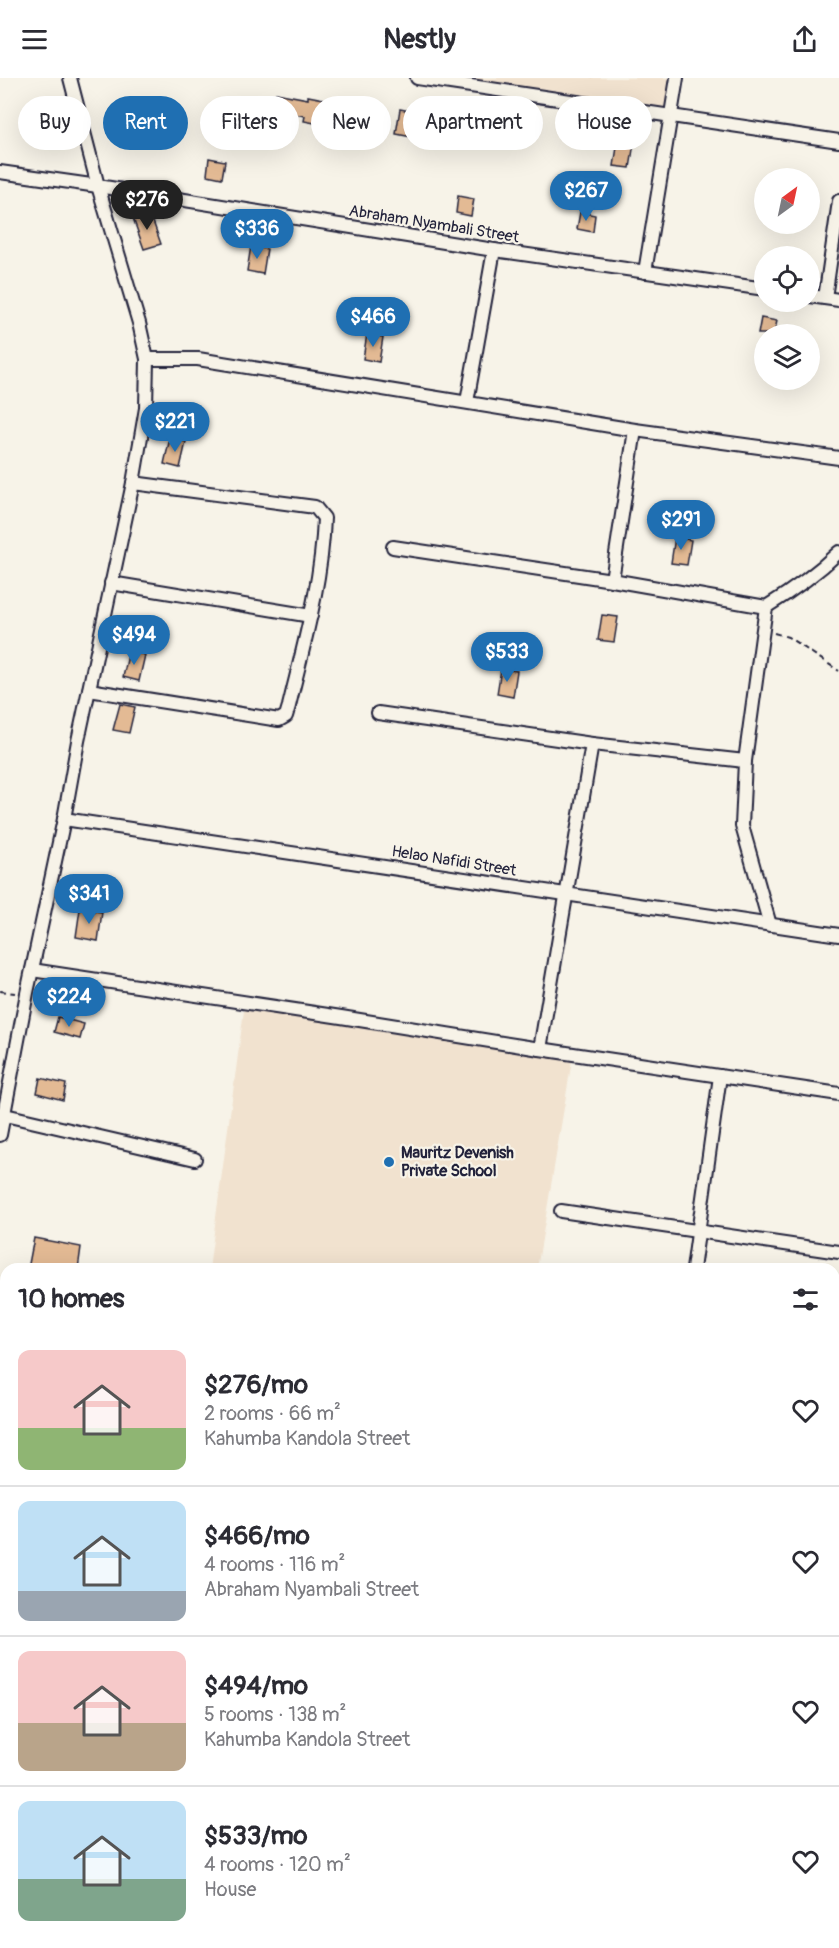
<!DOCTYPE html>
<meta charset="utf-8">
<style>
:root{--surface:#fff;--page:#f2f2f3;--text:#2b2b33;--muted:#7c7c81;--line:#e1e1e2;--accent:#1f6fb2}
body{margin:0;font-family:Pangolin,sans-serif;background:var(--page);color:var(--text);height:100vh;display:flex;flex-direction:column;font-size:22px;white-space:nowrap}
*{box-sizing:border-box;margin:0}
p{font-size:20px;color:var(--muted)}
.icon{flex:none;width:33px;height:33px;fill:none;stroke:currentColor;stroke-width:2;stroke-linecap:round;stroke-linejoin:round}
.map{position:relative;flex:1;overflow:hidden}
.side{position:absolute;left:0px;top:1185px;width:840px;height:686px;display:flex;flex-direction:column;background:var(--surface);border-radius:18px 18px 0 0;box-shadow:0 6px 24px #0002}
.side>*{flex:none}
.guide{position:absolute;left:18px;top:18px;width:804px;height:54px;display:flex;gap:12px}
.needle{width:39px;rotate:33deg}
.tools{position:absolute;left:754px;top:90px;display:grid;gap:12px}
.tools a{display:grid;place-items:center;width:66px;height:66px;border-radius:50%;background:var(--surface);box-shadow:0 6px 24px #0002;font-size:30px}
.price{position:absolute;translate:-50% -51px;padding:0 14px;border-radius:21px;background:var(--accent);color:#fff;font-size:20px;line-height:39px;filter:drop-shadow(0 2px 3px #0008)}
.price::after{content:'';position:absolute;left:50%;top:36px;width:18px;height:14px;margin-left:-9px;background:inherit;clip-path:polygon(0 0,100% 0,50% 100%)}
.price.current{background:#222;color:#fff}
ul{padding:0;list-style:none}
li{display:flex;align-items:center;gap:18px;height:150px;padding:0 18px}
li+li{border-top:2px solid var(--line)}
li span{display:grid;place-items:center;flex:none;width:168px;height:120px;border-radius:12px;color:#555}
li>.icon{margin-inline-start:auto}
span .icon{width:72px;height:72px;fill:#fffc;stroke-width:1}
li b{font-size:26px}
h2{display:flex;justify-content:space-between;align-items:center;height:72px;padding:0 18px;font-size:26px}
.tag{padding:0 21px;border-radius:27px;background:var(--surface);box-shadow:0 6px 24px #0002;font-size:21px;line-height:54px}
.tag.current{background:var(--accent);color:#fff}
header{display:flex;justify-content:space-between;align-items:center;height:78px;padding:0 18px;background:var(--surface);font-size:27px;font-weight:700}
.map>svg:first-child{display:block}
</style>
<header><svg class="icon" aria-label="menu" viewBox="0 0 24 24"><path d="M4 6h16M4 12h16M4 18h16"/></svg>Nestly<svg class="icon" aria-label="share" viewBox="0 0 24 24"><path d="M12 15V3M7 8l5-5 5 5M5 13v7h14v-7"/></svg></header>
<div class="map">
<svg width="839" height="1870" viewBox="0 0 839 1870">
<rect width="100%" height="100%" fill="#f7f3e8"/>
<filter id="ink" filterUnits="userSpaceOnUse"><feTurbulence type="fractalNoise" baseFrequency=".0167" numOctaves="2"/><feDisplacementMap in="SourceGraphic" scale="12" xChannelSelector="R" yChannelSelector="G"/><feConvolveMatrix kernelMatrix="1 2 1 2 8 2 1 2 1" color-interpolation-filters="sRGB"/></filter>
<g filter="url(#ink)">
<g fill="#f1e2cf">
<polygon points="417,0 677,0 670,38"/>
<polygon points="245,925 573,976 537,1191 209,1191"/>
</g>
<g fill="#e3ba94" stroke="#22223b" stroke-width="1.5">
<polygon points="276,15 308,21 308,18 324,21 320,46 304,43 305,38 273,32"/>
<polygon points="400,31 416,34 412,59 396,56"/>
<polygon points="618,63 634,65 630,90 614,88"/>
<polygon points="209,80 225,83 222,100 207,97"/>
<polygon points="458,118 474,121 471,138 456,135"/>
<polygon points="580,134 595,137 593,154 577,151"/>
<polygon points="150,135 161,166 144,171 133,140"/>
<polygon points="251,168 267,171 263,196 247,193"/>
<polygon points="761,240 777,243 774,256 758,256"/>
<polygon points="367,256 383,259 379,284 363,281"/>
<polygon points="170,360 186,364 180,390 164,386"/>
<polygon points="675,459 691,462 687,487 671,485"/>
<polygon points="602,537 618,539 614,564 598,562"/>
<polygon points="129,573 145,577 139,603 123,599"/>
<polygon points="501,591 517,593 513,619 497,616"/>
<polygon points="120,626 135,629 129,655 113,652"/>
<polygon points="80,831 102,834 98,863 76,859"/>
<polygon points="58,939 84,946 80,961 54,954"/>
<polygon points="40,1000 66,1006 63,1022 37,1015"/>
<polygon points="34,1160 81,1169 78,1191 28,1191"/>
</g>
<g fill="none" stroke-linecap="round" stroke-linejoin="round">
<g stroke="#22223b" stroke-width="16">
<g id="minor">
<polyline points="417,0 839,63"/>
<polyline points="0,94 98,108 494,172 765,211"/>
<polyline points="645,194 677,0"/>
<polyline points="810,218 839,222"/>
<polyline points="825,220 839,123"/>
<polyline points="147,281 198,281 635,352 839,380"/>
<polyline points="467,324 494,172"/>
<polyline points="393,469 612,502 635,352"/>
<path d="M612,502L766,529C792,513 817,495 839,474"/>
<polyline points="111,505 311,538"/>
<path d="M89,612L279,642L286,638L289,628C304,566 322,503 324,440L315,429L133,405"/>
<polyline points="378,635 592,666 540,971"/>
<polyline points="592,666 745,683 766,529"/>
<polyline points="745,683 742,748 770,847"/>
<polyline points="64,741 839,857"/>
<polyline points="32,892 341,939 540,971 839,1016"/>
<polyline points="5,1037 195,1081"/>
<polyline points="0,1057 27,915 64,741 78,663 133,405 146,330 147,281 139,245 98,108 70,0"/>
<polyline points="561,1133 839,1174"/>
<polyline points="693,1191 720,998"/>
<polyline points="0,1230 6,1234"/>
<polyline points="834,1333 839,1334"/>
<polyline points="0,1373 6,1378"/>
<polyline points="834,1485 839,1486"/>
<polyline points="0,1598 6,1579"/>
<polyline points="834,1620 839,1621"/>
<polyline points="834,1742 839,1746"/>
<polyline points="834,1812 839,1805"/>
<polyline points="398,1864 405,1870"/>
<polyline points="660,1864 670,1870"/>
<polyline points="286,1870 289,1864"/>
<polyline points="528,1870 531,1864"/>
<polyline points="789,1870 794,1864"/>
</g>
</g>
<g stroke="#22223b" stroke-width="2" stroke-dasharray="6 4.5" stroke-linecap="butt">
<polyline points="774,555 788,559 839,593"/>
<polyline points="0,913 15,915"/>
</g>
<use href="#minor" stroke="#f7f3e8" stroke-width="12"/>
</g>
</g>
<circle fill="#1f6fb2" stroke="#f7f3e8" stroke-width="2" cx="389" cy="1084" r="6"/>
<g text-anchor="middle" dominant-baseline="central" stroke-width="4.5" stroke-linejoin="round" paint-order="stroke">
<g font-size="16" fill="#22223b" stroke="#f7f3e8">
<text transform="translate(434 146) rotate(9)">Abraham Nyambali Street</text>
<text transform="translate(454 783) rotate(9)">Helao Nafidi Street</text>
</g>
<g font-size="16" font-weight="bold" fill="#22223b" stroke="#f7f3e8" text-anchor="start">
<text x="401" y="1075">Mauritz Devenish<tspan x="401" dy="18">Private School</tspan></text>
</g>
</g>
</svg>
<div class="tools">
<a><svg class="needle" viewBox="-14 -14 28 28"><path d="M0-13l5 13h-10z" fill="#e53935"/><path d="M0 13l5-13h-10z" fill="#7c7c81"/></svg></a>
<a><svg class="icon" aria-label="locate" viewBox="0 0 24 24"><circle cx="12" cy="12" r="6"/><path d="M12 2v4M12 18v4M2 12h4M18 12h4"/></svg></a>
<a><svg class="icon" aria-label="layers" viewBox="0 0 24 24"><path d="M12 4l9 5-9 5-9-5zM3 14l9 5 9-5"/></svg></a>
</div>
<b class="price" style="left:586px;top:144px">$267</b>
<b class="price current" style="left:147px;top:153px">$276</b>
<b class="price" style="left:257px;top:182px">$336</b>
<b class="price" style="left:373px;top:270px">$466</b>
<b class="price" style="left:175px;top:375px">$221</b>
<b class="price" style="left:681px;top:473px">$291</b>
<b class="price" style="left:134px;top:588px">$494</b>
<b class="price" style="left:507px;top:605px">$533</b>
<b class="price" style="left:89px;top:847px">$341</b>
<b class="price" style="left:69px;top:950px">$224</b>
<div class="guide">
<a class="tag">Buy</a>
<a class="tag current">Rent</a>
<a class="tag">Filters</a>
<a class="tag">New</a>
<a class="tag">Apartment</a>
<a class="tag">House</a>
</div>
<section class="side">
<h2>10 homes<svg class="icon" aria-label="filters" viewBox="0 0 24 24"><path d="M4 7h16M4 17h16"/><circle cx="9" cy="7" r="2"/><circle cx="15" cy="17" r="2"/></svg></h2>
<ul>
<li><span style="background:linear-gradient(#f6c9c9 65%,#8fb573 0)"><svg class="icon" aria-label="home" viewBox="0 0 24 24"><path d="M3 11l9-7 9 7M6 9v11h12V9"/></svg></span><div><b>$276/mo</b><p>2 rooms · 66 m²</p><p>Kahumba Kandola Street</p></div><svg class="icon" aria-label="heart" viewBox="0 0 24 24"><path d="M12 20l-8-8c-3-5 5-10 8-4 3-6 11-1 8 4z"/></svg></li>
<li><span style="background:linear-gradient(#bfe0f5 75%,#9aa5b1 0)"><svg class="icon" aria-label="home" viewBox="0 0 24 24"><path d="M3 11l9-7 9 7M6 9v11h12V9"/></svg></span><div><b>$466/mo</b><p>4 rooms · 116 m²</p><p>Abraham Nyambali Street</p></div><svg class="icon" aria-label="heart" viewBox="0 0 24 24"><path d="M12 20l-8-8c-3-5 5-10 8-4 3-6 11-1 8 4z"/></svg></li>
<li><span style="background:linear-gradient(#f6c9c9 60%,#b9a48a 0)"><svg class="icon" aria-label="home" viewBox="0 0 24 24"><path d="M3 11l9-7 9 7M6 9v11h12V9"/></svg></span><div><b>$494/mo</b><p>5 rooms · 138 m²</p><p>Kahumba Kandola Street</p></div><svg class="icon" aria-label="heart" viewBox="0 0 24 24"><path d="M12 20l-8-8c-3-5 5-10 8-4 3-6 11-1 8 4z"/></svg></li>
<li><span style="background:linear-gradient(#bfe0f5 65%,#7fa58c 0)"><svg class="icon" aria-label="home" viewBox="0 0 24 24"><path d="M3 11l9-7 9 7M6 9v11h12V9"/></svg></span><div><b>$533/mo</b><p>4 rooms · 120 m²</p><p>House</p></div><svg class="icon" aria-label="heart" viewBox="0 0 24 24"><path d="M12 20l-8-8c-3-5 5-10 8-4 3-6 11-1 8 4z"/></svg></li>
</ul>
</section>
</div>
